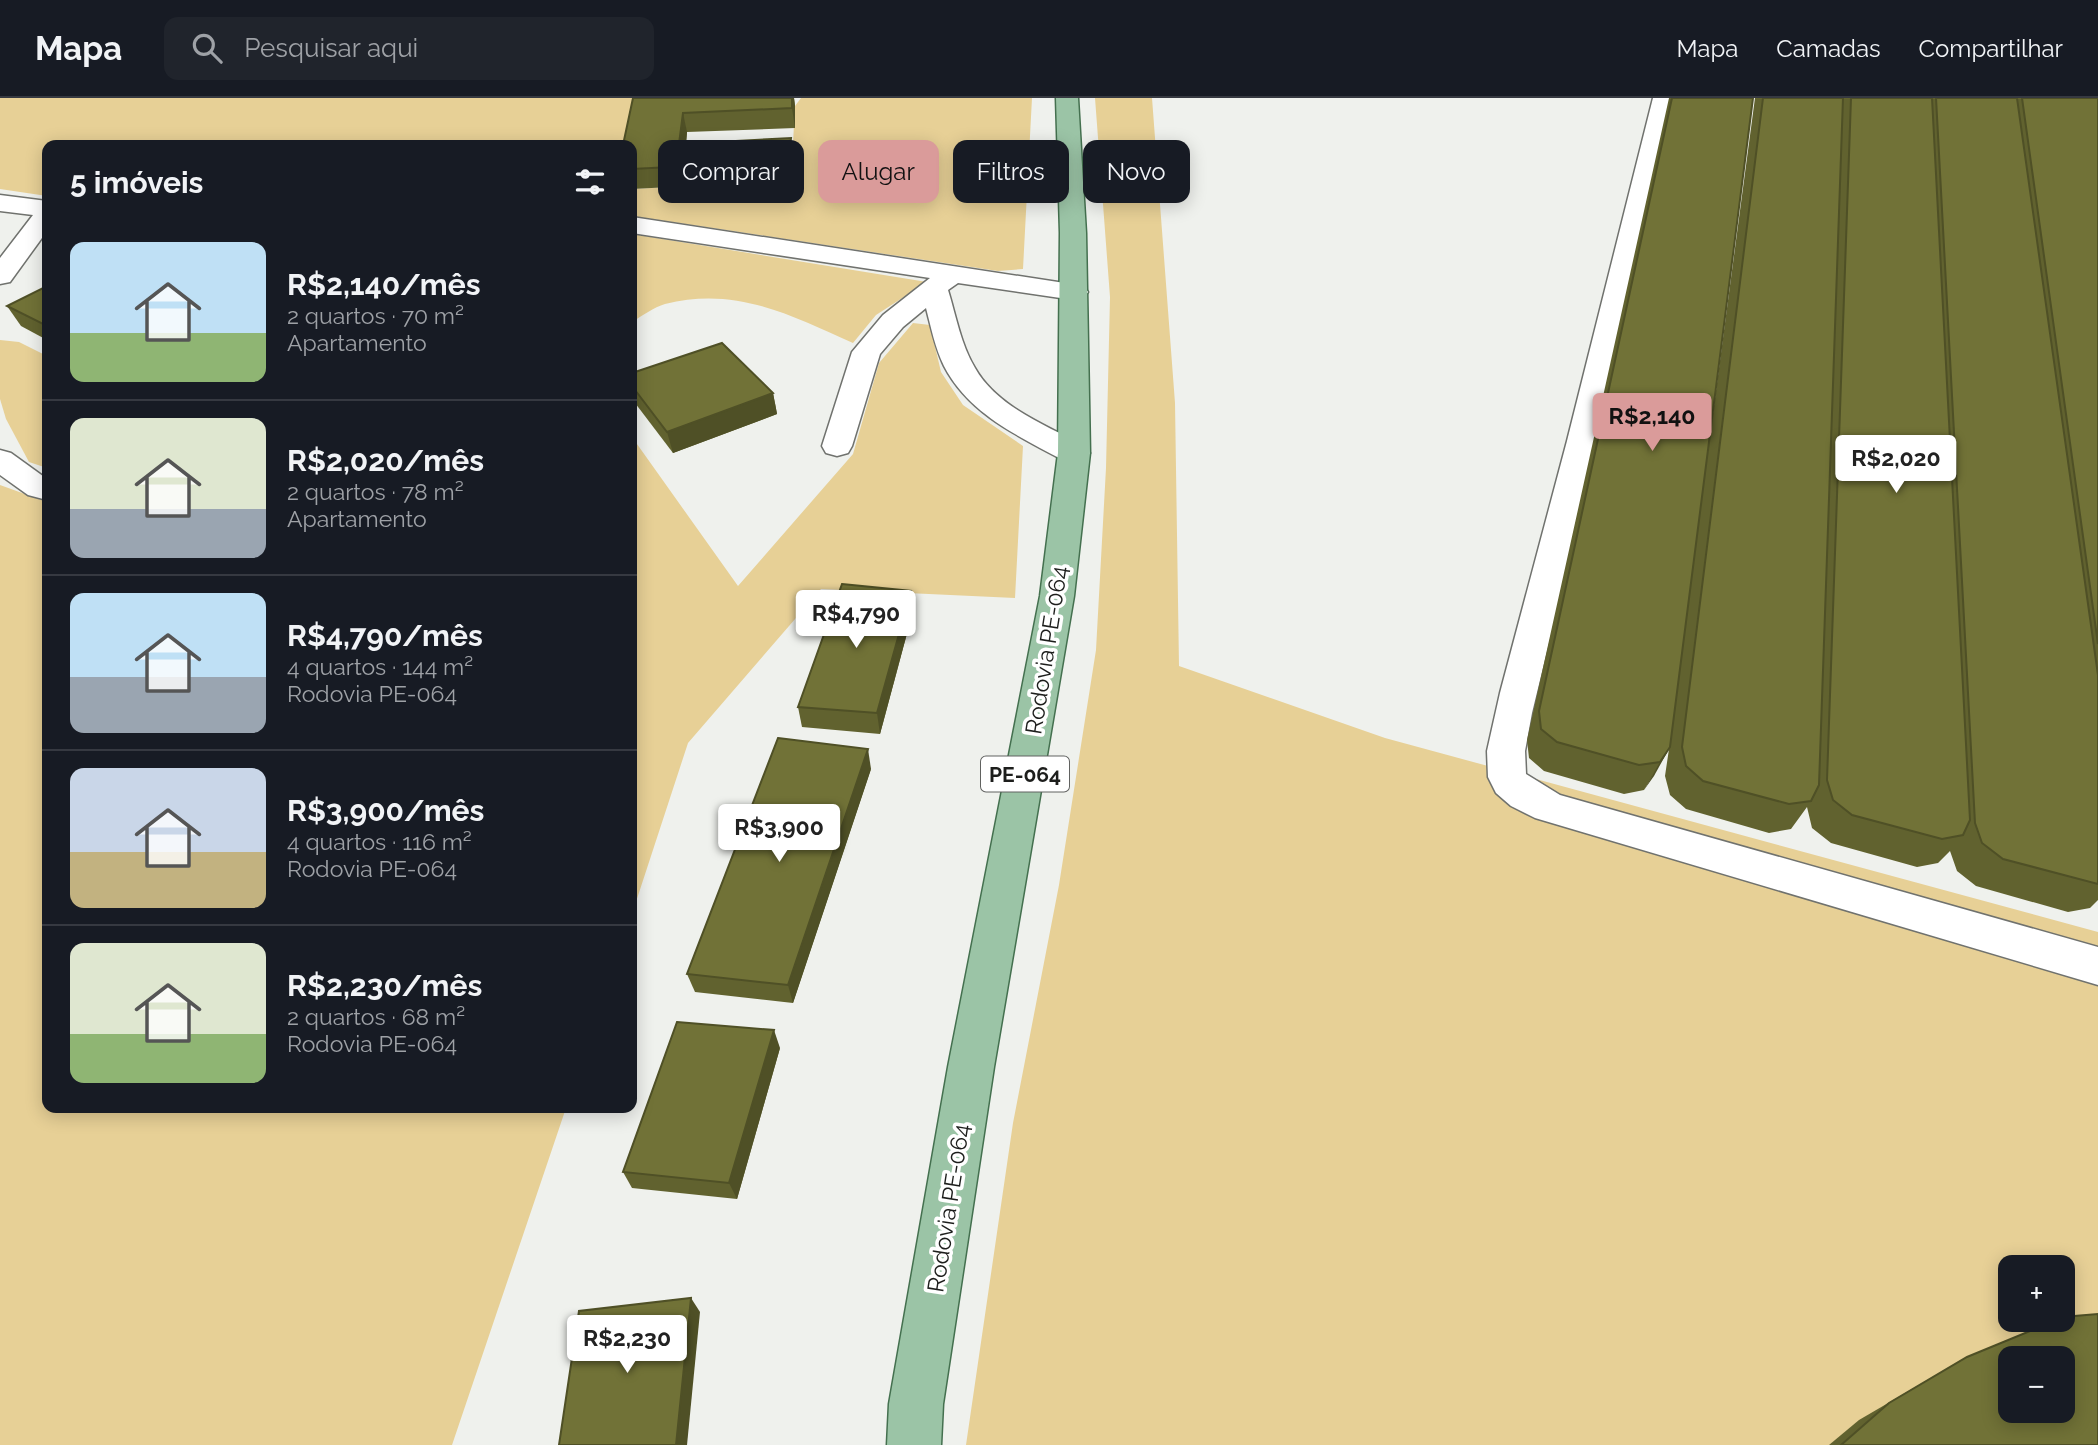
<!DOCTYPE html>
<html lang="pt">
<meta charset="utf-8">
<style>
:root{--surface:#171b24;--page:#20242c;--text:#f1f3f6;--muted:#9ea1a6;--line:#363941;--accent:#da9b9a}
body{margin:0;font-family:Raleway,sans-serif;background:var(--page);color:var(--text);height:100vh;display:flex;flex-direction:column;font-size:26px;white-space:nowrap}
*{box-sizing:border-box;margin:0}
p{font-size:23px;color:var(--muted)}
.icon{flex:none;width:38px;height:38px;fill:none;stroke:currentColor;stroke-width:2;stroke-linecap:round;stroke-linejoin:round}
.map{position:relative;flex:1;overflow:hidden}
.sheet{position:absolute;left:42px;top:42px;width:595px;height:973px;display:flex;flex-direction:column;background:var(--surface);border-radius:14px;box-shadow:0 4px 18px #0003}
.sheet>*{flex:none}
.hud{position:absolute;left:658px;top:42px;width:665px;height:63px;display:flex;gap:14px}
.buttons{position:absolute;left:1998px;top:1157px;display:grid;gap:14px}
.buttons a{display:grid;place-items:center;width:77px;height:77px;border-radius:14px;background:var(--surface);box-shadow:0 4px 18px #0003;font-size:35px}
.price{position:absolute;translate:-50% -60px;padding:0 16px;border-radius:7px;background:#fff;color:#222;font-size:23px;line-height:46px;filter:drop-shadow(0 2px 4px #0008)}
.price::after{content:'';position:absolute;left:50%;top:42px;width:21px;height:16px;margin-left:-10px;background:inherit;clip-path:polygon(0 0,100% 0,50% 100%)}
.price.selected{background:var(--accent);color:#111}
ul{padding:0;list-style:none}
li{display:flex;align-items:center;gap:21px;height:175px;padding:0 28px}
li+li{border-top:2px solid var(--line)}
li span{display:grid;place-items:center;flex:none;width:196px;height:140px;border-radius:14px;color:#555}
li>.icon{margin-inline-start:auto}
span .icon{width:84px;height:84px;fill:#fffc;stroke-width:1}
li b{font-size:30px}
h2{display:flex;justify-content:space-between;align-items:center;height:84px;padding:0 28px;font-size:30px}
.pill{padding:0 24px;border-radius:14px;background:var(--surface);box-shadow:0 4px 18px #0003;font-size:24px;line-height:63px}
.pill.selected{background:var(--accent);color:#111}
header{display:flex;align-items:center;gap:42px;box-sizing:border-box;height:98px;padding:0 35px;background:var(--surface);border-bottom:2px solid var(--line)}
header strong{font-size:33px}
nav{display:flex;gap:38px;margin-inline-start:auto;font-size:24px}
.search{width:490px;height:63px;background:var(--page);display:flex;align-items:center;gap:18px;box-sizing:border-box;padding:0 24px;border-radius:14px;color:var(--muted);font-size:26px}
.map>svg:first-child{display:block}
</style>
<header>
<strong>Mapa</strong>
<div class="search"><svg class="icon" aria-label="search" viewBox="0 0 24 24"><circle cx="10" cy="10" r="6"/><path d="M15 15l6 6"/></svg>Pesquisar aqui</div>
<nav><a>Mapa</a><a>Camadas</a><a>Compartilhar</a></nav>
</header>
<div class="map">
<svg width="2098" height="1347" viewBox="0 0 2098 1347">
<rect width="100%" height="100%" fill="#eff1ed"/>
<g fill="#e7d096" fill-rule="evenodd">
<polygon points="0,0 637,0 632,47 47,47 47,98 0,91"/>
<polygon points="801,0 1032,0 1023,171 998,173 632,118 632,91 791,83 795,8"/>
<path d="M1095,0H1152L1175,305L1179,568L1385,640L2098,834V1347H966L1013,1025L1059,787L1096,552L1106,370L1110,199ZM2011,1169H2063V1222H2011ZM2011,1260H2063V1312H2011Z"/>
<path d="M632,136L927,184L876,217L853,245C790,217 736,188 665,206C654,209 642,218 632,224Z"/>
<polygon points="913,225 930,227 941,274 963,307 1023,348 1015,500 821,491 688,645 632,816 632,339 738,488 853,356 879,265"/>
<polygon points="0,242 19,244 47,258 47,370 29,364 6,321 0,301"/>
<polygon points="0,387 47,404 47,1010 566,1010 452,1347 0,1347"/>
</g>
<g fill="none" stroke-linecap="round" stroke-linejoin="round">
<g stroke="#70726e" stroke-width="3">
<g id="minor">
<polygon points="1653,0 1675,0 1598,343 1532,615 1525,653 1526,676 1560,697 2098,849 2098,887 1535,720 1511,708 1496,695 1488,679 1487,653 1500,595 1567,343"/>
<polygon points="0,97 47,103 47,133 10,184 0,186 0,160 33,117 0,113"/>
<path d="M632,119L1084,188L1088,194L1084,200L1074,202L958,185L948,192C956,218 961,247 975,270C997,309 1047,328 1085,348L1090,355L1085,362L1074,365L1063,362C1018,338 969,316 944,268C935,250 931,229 926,210L903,229L880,256L852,348L848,355L837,358L826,355L822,348L852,254L883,217L930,180L632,135Z"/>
<polygon points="0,352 11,355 47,381 47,402 28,397 0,377"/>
</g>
</g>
<g stroke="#44704f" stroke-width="3">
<polygon id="major" points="1056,0 1078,0 1086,135 1090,355 1074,498 994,969 943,1306 941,1347 887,1347 889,1306 948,969 1040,498 1058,355 1060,135"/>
</g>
<use href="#minor" fill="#fff" fill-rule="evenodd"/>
<use href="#major" fill="#9bc4a6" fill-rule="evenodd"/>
</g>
<g fill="#61622f">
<polygon points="633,0 794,0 795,8 795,30 687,34 686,46 794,60 791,83 632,91"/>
<polygon points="1669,0 1753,0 1688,503 1755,0 2098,0 2098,802 2090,810 2068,814 1976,788 1957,773 1950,753 1938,765 1917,769 1831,745 1812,730 1807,709 1791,731 1769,735 1686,711 1670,697 1665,678 1669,651 1644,692 1624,696 1544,673 1529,660 1527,642"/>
<polygon points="47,188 47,242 21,228 7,208"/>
<polygon points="632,275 773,295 777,316 673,355 632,301"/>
<polygon points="911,493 913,513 880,636 802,629 798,609"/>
<polygon points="871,671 793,905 695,894 687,876"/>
<polygon points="780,950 737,1101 632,1090 623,1074"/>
<polygon points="1967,1259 2098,1347 1829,1347 1859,1322"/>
</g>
<g fill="#4f5026">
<polygon points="792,0 794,0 795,8 795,30 792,10"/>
<polygon points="683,15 687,34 684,66 679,46"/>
<polygon points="791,40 794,60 791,83 788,63"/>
<polygon points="773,295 777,316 673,355 667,334"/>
<polygon points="911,493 913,513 880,636 877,615"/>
<polygon points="1670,649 1654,678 1644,692 1660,664"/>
<polygon points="868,651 871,671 793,905 788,887"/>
<polygon points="774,932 780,950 737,1101 729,1085"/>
<polygon points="691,1200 700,1214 687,1347 676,1347"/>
</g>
<g fill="#717237" stroke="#4f5026" stroke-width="2" fill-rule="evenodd">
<polygon points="633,0 792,0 792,10 683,15 679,46 791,40 788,63 632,71 632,47 623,47"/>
<polygon points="1672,0 1753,0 1670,649 1660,664 1639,667 1557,644 1541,631 1539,613"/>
<polygon points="1763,0 1843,0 1819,687 1811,703 1789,706 1703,683 1686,668 1682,649"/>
<polygon points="1851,0 1932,0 1970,722 1963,737 1942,741 1852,717 1833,702 1827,682"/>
<polygon points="1936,0 2017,0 2098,577 2098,786 2003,761 1982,745 1975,725"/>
<polygon points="2022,0 2098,0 2098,546"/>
<polygon points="47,188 47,228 7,208"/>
<polygon points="722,245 773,295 667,334 632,288 632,275"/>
<polygon points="842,486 911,493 877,615 798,609"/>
<polygon points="778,640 868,651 788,887 687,876"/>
<polygon points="677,924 774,932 729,1085 623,1074"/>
<polygon points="691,1200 676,1347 559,1347 579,1213"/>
<path d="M2098,1216V1347H1841L1889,1305L1967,1259L2057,1222H2063V1219ZM2011,1260H2063V1312H2011Z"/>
</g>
<g text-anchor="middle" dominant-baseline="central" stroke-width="7" stroke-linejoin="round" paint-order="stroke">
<rect fill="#fff" stroke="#616260" stroke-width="2" x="981" y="658.5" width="88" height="35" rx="5"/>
<g font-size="21" font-weight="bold" fill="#1d1e1c">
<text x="1025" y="676">PE-064</text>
</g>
<g font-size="23" fill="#1d1e1c" stroke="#fff">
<text transform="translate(1046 552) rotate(-81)">Rodovia PE-064</text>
<text transform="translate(948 1110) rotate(-81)">Rodovia PE-064</text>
</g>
</g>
</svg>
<div class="buttons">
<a>+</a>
<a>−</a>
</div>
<b class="price selected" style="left:1652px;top:355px">R$2,140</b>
<b class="price" style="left:1896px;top:397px">R$2,020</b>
<b class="price" style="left:856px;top:552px">R$4,790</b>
<b class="price" style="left:779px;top:766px">R$3,900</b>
<b class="price" style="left:627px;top:1277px">R$2,230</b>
<div class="hud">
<a class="pill">Comprar</a>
<a class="pill selected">Alugar</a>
<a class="pill">Filtros</a>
<a class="pill">Novo</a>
</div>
<section class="sheet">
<h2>5 imóveis<svg class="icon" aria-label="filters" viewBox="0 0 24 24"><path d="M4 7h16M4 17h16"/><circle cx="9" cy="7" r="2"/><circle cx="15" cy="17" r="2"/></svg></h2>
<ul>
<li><span style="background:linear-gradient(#bfe0f5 65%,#8fb573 0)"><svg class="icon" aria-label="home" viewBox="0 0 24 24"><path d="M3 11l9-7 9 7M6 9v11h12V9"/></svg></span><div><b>R$2,140/mês</b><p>2 quartos · 70 m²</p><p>Apartamento</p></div></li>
<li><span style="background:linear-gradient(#dfe7d0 65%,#9aa5b1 0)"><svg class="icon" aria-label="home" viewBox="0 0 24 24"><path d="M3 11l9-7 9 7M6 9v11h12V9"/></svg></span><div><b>R$2,020/mês</b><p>2 quartos · 78 m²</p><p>Apartamento</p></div></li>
<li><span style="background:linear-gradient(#bfe0f5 60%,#9aa5b1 0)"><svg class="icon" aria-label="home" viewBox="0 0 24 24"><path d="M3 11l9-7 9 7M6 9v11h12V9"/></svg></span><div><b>R$4,790/mês</b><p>4 quartos · 144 m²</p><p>Rodovia PE-064</p></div></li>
<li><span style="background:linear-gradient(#c9d6e8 60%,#c2b280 0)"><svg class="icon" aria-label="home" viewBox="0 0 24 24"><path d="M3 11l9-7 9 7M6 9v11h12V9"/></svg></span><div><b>R$3,900/mês</b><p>4 quartos · 116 m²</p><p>Rodovia PE-064</p></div></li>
<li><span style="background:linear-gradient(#dfe7d0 65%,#8fb573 0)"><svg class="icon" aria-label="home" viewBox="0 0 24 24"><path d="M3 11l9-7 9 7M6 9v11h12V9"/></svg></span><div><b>R$2,230/mês</b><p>2 quartos · 68 m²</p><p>Rodovia PE-064</p></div></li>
</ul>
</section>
</div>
